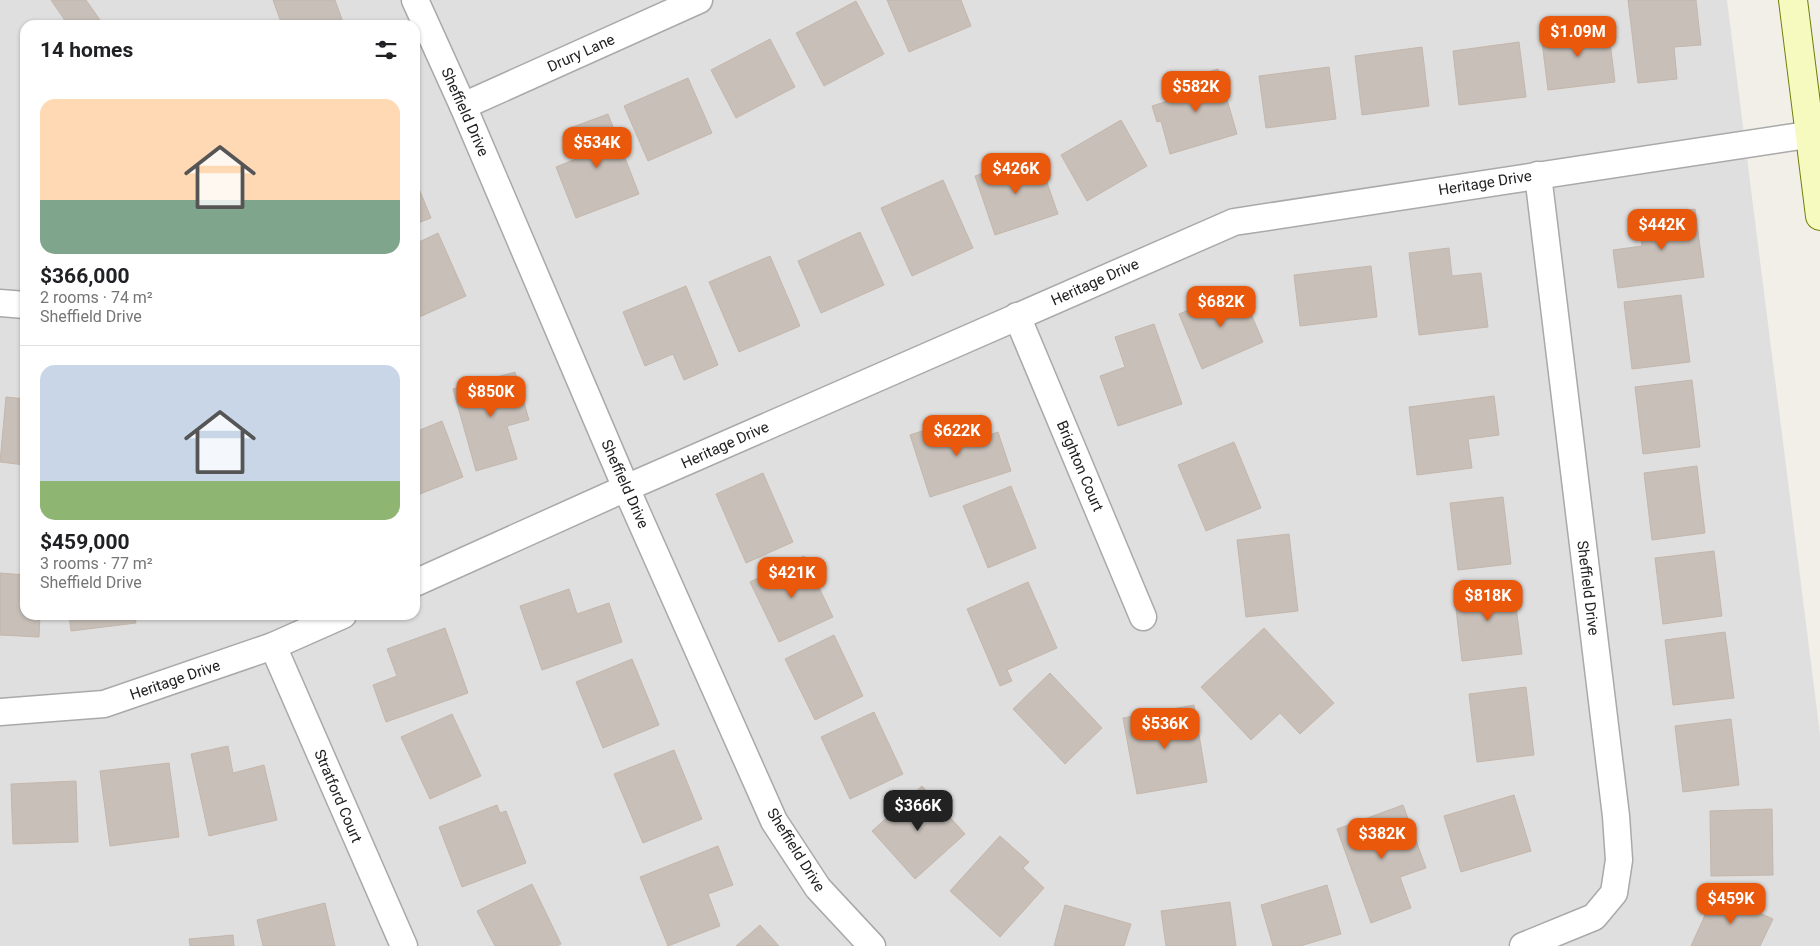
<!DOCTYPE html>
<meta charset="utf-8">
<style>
:root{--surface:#fff;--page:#f6f6f6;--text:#202124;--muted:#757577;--line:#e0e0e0;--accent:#ea580c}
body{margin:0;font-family:Roboto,sans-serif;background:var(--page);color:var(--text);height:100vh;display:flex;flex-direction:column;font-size:19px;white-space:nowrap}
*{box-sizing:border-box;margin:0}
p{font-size:16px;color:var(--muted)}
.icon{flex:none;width:28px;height:28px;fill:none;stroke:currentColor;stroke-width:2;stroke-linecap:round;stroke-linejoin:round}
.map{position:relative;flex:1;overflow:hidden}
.panel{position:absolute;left:20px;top:20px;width:400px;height:600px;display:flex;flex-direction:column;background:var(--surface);border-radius:15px;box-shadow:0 1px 4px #0004}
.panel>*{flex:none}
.price{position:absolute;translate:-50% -42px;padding:0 11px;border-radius:10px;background:var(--accent);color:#fff;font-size:16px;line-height:32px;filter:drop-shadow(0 1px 2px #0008)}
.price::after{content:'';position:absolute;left:50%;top:30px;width:15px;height:11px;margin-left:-8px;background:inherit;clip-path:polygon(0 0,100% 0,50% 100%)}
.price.on{background:#222;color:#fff}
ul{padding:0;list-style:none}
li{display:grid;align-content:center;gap:10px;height:265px;padding:0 20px}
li+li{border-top:1px solid var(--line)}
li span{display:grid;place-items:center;height:155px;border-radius:15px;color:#555}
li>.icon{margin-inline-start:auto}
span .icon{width:90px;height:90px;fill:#fffc;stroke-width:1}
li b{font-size:21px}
h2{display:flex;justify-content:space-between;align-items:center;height:60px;padding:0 20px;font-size:21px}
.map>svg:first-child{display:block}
</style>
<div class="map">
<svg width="1820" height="946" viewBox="0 0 1820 946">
<rect width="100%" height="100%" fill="#f2efe9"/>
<path fill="#e0dfdf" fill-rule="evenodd" d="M0,0H1727L1820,734V946H0ZM25,25H415V615H25Z"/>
<g fill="#c7bfb8" stroke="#c4b6ab">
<polygon points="51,0 86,0 100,20 93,25 68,25"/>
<polygon points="273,0 335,0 344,25 282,25"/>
<polygon points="887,0 961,0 971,26 909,52"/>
<polygon points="1628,0 1696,0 1701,45 1674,47 1677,79 1638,83"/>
<polygon points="856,1 884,54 824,86 796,33"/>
<polygon points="1608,26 1615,82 1548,90 1541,34"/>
<polygon points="770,39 795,87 736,118 711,70"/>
<polygon points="1519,42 1526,97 1459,105 1453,51"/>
<polygon points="1422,47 1429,106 1362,115 1355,56"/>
<polygon points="1329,67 1336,119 1266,128 1259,76"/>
<polygon points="1218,69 1237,134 1170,154 1161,121 1157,122 1152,106 1177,98 1172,83"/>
<polygon points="688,78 712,133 648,161 624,106"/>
<polygon points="608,114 639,194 576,218 556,167 581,157 570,128"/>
<polygon points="1121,120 1147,166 1087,201 1061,155"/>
<polygon points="1037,154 1058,214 995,235 975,176"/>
<polygon points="415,179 431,218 415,224"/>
<polygon points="943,180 973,248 912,276 881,208"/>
<polygon points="1695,209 1704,277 1618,288 1613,250 1642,246 1638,216"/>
<polygon points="860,232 884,285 821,313 798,261"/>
<polygon points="438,233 466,296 415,319 415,244"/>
<polygon points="1449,248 1452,276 1481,273 1488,327 1419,335 1409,253"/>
<polygon points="770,256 800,326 739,352 709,282"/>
<polygon points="1371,266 1377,317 1300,326 1294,275"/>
<polygon points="686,286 718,365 684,380 673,354 645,366 623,312"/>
<polygon points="1240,288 1263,342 1202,369 1179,314"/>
<polygon points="1681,295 1690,362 1632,369 1624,302"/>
<polygon points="1154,324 1182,404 1118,426 1100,376 1125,367 1115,337"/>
<polygon points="515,372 529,420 507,426 517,459 476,471 453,389"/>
<polygon points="1692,380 1700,447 1643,454 1635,387"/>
<polygon points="1494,396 1499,435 1468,439 1472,468 1417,475 1409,407"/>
<polygon points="6,397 25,399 25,465 0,462"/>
<polygon points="961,418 968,442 998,432 1011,471 930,497 910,435"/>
<polygon points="442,421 463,477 415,496 415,432"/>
<polygon points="1234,442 1261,508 1206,531 1178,465"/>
<polygon points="1697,466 1705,533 1652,540 1644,473"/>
<polygon points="763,473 793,542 746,563 716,494"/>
<polygon points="1011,486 1036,548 988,568 963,506"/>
<polygon points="1503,497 1511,564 1458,570 1450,503"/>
<polygon points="1289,534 1298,611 1246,617 1237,540"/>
<polygon points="1714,551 1722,616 1663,624 1655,558"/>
<polygon points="804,556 833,617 779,642 750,582"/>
<polygon points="0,573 25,575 25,615 40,615 39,637 0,635"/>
<polygon points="1028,582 1057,648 1007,670 1012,681 1000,686 967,609"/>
<polygon points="1513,583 1522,654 1462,661 1454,591"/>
<polygon points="569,589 577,614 609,603 622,642 542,670 520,606"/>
<polygon points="69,615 135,615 136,623 71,631"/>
<polygon points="445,628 468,693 386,722 373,685 397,676 387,649"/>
<polygon points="1264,628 1334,703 1300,734 1280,713 1251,740 1201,687"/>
<polygon points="1725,632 1734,698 1673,705 1665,640"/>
<polygon points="834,635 863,696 815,720 785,659"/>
<polygon points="632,659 659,725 603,748 576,682"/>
<polygon points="1050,673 1102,728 1065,764 1013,709"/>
<polygon points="1526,687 1534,755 1477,762 1469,694"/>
<polygon points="1194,705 1207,782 1137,794 1123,718"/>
<polygon points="874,712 903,774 850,799 821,737"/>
<polygon points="452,714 481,776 430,799 401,737"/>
<polygon points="1731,719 1739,785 1683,792 1675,726"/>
<polygon points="228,746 233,773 264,765 277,820 209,836 191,754"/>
<polygon points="674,750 702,819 643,843 614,774"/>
<polygon points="169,763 179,837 110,846 100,771"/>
<polygon points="76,781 78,842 13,844 11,784"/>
<polygon points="922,786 965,834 915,879 872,831"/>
<polygon points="1514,795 1531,851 1461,872 1444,816"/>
<polygon points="497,805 500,813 506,811 526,863 462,887 439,827"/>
<polygon points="1403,805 1426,868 1400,877 1411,908 1371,923 1337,829"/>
<polygon points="1772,809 1773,875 1711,876 1710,811"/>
<polygon points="1000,836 1029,862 1023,868 1044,888 1000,937 950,891"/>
<polygon points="718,846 733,885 708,894 720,926 668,946 640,877"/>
<polygon points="532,884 561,944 557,946 495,946 477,911"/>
<polygon points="1327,885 1341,934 1300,946 1273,946 1261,905"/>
<polygon points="1715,893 1773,919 1760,946 1691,946"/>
<polygon points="1230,902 1236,946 1166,946 1161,911"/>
<polygon points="325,903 335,946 263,946 257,920"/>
<polygon points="1065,905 1131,924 1124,946 1054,946"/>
<polygon points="760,925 779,946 736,946"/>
<polygon points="233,935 234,946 190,946 189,939"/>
</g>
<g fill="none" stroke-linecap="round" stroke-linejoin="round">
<g stroke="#a9a9a9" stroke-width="29">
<g id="street">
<polyline points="415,0 463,106 626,488 774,821 818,888 872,946"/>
<polyline points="463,106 699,0"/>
<polyline points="0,303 25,305"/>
<polyline points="1017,316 1143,617"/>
<polyline points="415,583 626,488 1234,222 1820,133"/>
<polyline points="273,646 404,946"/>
<polyline points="0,712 104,704 273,646 343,615"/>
<polyline points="1523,946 1594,917 1614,893 1619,860 1616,816 1538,175"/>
</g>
</g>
<g stroke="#707d05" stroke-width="30">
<polyline id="secondary" points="1793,0 1820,216"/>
</g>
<use href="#street" stroke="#fff" stroke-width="26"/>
<use href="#secondary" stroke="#f7fabf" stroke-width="28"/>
</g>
<g text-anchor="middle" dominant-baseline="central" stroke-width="4.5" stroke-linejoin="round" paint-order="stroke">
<g font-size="15" fill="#222" stroke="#fff">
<text transform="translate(581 53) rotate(-24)">Drury Lane</text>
<text transform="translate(465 112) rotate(66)">Sheffield Drive</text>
<text transform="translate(1485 183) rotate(-9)">Heritage Drive</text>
<text transform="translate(1095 282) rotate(-24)">Heritage Drive</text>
<text transform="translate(725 445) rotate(-24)">Heritage Drive</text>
<text transform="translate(1080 466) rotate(67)">Brighton Court</text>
<text transform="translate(625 484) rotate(66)">Sheffield Drive</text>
<text transform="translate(1588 588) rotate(83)">Sheffield Drive</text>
<text transform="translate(175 680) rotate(-19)">Heritage Drive</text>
<text transform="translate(338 796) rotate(67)">Stratford Court</text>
<text transform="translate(796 850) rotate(58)">Sheffield Drive</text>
</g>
</g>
</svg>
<b class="price" style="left:1578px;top:58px">$1.09M</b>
<b class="price" style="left:1196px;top:113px">$582K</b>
<b class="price" style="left:597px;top:169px">$534K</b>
<b class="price" style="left:1016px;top:195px">$426K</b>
<b class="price" style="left:1662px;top:251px">$442K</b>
<b class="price" style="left:1221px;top:328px">$682K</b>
<b class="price" style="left:491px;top:418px">$850K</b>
<b class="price" style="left:957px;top:457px">$622K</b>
<b class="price" style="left:792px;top:599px">$421K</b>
<b class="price" style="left:1488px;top:622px">$818K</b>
<b class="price" style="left:1165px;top:750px">$536K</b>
<b class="price on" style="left:918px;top:832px">$366K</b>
<b class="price" style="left:1382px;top:860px">$382K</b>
<b class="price" style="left:1731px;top:925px">$459K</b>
<section class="panel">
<h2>14 homes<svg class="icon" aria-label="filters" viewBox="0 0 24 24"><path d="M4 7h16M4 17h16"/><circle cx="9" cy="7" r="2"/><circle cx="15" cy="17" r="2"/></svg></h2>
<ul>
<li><span style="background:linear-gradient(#ffd9b3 65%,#7fa58c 0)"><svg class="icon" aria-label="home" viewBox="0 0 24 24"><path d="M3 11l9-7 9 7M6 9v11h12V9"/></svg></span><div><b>$366,000</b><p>2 rooms · 74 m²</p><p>Sheffield Drive</p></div></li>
<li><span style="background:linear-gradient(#c9d6e8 75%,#8fb573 0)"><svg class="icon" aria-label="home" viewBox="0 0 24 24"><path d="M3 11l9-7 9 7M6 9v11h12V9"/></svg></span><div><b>$459,000</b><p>3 rooms · 77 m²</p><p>Sheffield Drive</p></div></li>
</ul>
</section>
</div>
